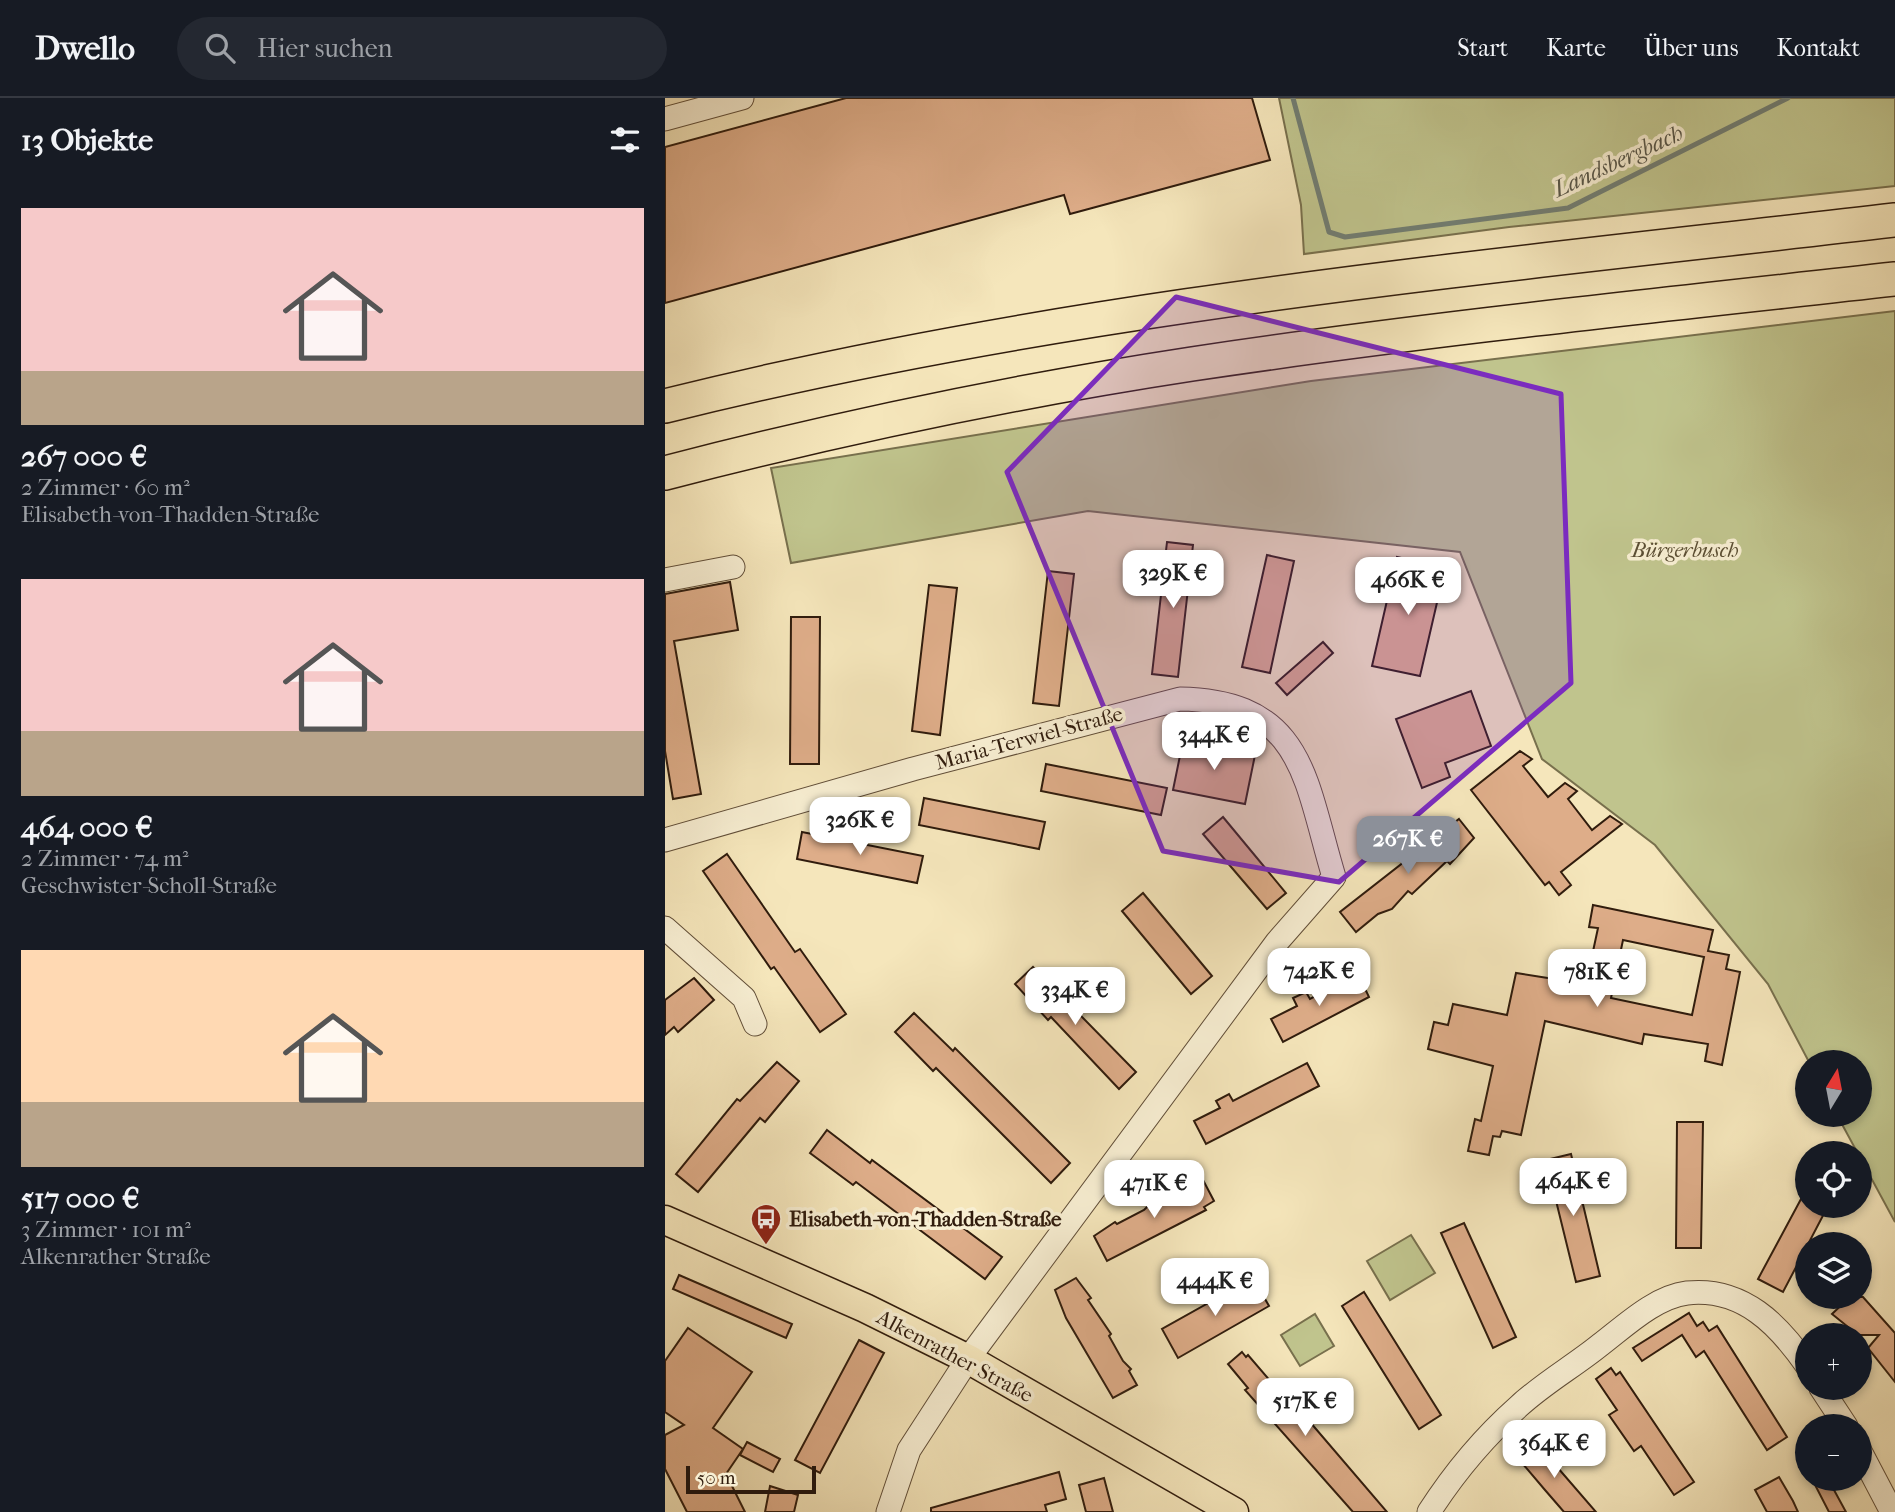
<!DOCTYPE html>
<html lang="de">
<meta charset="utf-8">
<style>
:root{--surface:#171b24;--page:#242831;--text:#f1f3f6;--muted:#9ea1a6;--line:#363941;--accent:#8c9099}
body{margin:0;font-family:"IM FELL French Canon",serif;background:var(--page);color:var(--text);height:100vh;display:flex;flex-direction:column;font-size:26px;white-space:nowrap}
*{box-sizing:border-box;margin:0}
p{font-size:23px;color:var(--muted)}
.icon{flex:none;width:38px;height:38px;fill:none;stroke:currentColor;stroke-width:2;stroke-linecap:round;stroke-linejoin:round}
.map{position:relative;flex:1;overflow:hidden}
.side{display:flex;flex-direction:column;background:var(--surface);width:665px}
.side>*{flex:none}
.needle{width:46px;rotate:10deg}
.tools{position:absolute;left:1130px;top:952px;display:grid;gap:14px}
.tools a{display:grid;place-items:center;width:77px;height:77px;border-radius:50%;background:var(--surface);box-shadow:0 4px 10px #0003;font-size:35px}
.scale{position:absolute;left:21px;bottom:18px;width:130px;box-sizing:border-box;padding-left:7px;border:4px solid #301c0d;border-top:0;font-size:19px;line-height:24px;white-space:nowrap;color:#301c0d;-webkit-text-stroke:5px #f8efd3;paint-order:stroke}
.price{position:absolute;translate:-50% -60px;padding:0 16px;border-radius:14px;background:#fff;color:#222;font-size:23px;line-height:46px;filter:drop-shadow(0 2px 4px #0008)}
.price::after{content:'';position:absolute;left:50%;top:42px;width:21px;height:16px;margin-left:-10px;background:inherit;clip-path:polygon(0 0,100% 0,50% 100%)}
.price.active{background:var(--accent);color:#fff}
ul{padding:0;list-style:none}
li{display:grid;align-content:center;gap:14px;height:371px;padding:0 21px}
li span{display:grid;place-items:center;height:217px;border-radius:0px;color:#555}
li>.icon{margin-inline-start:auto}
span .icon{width:126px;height:126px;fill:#fffc;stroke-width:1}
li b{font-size:30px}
h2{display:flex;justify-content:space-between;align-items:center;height:84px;padding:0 21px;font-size:30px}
header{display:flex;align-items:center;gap:42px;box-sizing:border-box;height:98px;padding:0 35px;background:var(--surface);border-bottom:2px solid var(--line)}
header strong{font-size:33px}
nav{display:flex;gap:38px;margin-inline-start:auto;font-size:24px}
.search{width:490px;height:63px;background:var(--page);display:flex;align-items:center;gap:18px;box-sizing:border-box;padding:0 24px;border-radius:38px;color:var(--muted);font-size:26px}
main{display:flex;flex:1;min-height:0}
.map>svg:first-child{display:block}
</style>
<header>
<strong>Dwello</strong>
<div class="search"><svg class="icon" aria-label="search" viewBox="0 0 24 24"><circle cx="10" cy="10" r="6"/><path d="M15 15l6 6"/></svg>Hier suchen</div>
<nav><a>Start</a><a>Karte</a><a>Über uns</a><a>Kontakt</a></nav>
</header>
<main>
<section class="side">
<h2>13 Objekte<svg class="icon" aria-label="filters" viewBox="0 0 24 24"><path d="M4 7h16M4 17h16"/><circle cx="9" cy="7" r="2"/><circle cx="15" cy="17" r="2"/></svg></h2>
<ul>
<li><span style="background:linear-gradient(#f6c9c9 75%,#b9a48a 0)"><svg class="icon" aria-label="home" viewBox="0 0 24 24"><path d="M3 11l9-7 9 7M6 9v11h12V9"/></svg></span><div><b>267 000 €</b><p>2 Zimmer · 60 m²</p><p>Elisabeth-von-Thadden-Straße</p></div></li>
<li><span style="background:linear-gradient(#f6c9c9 70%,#b9a48a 0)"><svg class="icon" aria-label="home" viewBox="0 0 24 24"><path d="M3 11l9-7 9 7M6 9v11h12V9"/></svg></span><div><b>464 000 €</b><p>2 Zimmer · 74 m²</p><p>Geschwister-Scholl-Straße</p></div></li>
<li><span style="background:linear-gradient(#ffd9b3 70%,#b9a48a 0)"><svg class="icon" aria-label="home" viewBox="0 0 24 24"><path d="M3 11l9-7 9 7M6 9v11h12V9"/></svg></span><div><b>517 000 €</b><p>3 Zimmer · 101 m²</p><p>Alkenrather Straße</p></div></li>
</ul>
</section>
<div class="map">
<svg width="1230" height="1414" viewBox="0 0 1230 1414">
<rect width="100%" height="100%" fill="#f5e6bb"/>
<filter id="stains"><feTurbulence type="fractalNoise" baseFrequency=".00286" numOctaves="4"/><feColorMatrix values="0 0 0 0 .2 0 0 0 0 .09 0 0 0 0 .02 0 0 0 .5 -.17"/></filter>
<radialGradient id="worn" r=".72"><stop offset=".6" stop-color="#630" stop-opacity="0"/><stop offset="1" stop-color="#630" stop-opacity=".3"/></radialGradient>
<g fill="#c0c48d" stroke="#78704d" stroke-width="2">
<polygon points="614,0 1230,0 1230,88 844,129 639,156 636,107"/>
<polygon points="1230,213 1230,1124 1172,1017 1195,1017 1195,964 1144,964 1103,886 990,747 877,661 795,454 423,413 126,465 106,370 646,283"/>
<polygon points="746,1137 770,1175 725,1202 702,1163"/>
<polygon points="650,1216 669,1248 635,1268 616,1237"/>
</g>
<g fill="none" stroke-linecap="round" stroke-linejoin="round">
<polyline stroke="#717d72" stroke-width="5" points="628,0 664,134 680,139 903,110 1123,0"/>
</g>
<g fill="#dead89" stroke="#301c0d" stroke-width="2" fill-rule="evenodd">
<polygon points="181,0 587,0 605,62 405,116 399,97 0,205 0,49"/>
<polygon points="502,444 528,447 513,579 487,576"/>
<polygon points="602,457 629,463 605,575 577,569"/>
<polygon points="732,459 780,470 755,578 707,568"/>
<polygon points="383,473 409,476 394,608 368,605"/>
<polygon points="65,484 73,532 9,543 36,696 8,701 0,653 0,496"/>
<polygon points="264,487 292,490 275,637 247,633"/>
<polygon points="126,519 155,519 154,666 125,666"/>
<polygon points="658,544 668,555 622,597 611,585"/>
<polygon points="806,593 826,648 780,665 785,679 757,690 731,621"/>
<polygon points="518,643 590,657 580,706 508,692"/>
<polygon points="855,653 867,661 858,668 883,699 900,685 912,693 903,701 927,732 945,718 957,726 896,774 906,787 894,797 884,784 880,787 806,692"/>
<polygon points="381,666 502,690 496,717 376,693"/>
<polygon points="259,700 380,724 374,751 254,727"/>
<polygon points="558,719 621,795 602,811 538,736"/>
<polygon points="794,721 809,740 785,766 782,763 747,796 743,793 727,811 713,816 691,834 675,814"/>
<polygon points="137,734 258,758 252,785 132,761"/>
<polygon points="62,756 130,854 135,851 181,916 155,934 109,869 106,871 38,773"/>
<polygon points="478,795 547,878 526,896 457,813"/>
<path d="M928,807L1048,832L1043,853L1064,857L1061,871L1075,874L1057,967L1040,963L1043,946L979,936L977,946L880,923L856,1037L837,1033L835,1039L828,1038L824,1057L803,1053L810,1021L816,1023L828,968L763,951L769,924L783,927L788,906L842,917L851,875L921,886L933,830L924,829ZM958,842L1039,859L1027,917L946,900Z"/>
<polygon points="368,869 471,974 454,991 386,919 383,922 350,886"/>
<polygon points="693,876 704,899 618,944 606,921 632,908 628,900 641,894 645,901"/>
<polygon points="29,880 49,902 13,934 9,929 0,937 0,902"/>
<polygon points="249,915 288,953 290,950 405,1065 386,1085 271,970 268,973 230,934"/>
<polygon points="112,964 134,983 100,1024 95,1020 33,1094 11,1076 72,1001 75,1003"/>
<polygon points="642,965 654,988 541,1046 529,1023 555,1010 551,1003 564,996 568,1003"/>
<polygon points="1012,1024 1038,1024 1036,1150 1011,1150"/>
<polygon points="162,1032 205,1065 207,1062 337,1159 320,1181 191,1084 188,1087 145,1055"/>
<polygon points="906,1056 935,1178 911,1184 881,1062"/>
<polygon points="538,1082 549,1103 539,1109 541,1112 442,1163 429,1138 450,1124 452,1126 479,1112 486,1105 488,1107 522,1086 525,1089"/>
<polygon points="1143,1088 1143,1108 1163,1108 1118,1194 1093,1181"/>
<polygon points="799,1125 851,1239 828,1250 776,1135"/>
<polygon points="14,1177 127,1226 121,1240 8,1191"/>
<polygon points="411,1180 426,1200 423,1202 446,1236 444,1238 458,1263 466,1271 464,1273 472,1287 448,1300 401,1220 390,1192"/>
<polygon points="588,1180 604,1208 513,1260 497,1231"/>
<polygon points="699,1194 776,1317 754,1331 677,1208"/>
<polygon points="1185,1199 1198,1199 1230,1235 1230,1284 1203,1250 1214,1237 1193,1237 1167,1216"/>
<polygon points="1024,1215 1032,1228 1038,1224 1044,1233 1052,1228 1122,1339 1102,1352 1039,1253 1031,1259 1017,1237 977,1263 968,1250"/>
<polygon points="23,1230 87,1274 48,1330 78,1351 61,1376 80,1414 22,1414 0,1371 0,1337 19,1327 0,1314 0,1263"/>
<polygon points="194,1242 219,1255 155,1375 130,1362"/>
<polygon points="577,1254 581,1259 583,1257 631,1313 633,1310 722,1414 688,1414 580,1292 583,1290 563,1266"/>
<polygon points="946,1270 951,1277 955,1274 1029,1384 1009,1397 976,1348 969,1353 944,1317 952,1312 931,1281"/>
<polygon points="870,1343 880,1355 931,1414 899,1414 880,1392 852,1359"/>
<polygon points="82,1344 115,1361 108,1374 75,1357"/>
<polygon points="394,1374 401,1401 380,1407 382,1414 266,1414 266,1410"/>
<polygon points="1114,1379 1128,1403 1133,1414 1102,1414 1090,1392"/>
<polygon points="439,1380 448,1414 421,1414 414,1387"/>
<polygon points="1147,1381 1163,1381 1181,1414 1164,1414"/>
<polygon points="105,1388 133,1397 129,1414 100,1414"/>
</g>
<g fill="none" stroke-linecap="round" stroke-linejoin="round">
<g stroke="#614e38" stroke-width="25">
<g id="minor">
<polyline points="0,21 77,0"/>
<polyline points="0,482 68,469"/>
<path d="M0,742L248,671L515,601C640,603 640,684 669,779L612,844L303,1261L244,1352L223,1414"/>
<polyline points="0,830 79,900 90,926"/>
<polyline points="1156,1290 1181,1328"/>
<polyline points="1195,1353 1227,1414"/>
<path d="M764,1414C789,1375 819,1339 854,1308C879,1285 909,1268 935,1247C960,1228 990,1199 1022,1195C1078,1189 1114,1227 1143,1269"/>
</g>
</g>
<g stroke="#301c0d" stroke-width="31">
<polyline id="major" points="0,1122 200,1210 303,1261 569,1414"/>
</g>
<g stroke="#301c0d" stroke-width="36">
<g id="highway">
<path d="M0,308C404,207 818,170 1230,122"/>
<path d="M0,375C174,330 350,293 527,266C761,231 996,207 1230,181"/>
</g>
</g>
<use href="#minor" stroke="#f8efd3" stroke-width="23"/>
<use href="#major" stroke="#f5e6bb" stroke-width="28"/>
<use href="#highway" stroke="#f5e6bb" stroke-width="33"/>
</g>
<path fill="#7b2cbf" fill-opacity="0.2" stroke="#7b2cbf" stroke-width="5" stroke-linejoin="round" d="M511,199L896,296L906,585L674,784L498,753L342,374Z"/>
<defs>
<g id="bus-pin" transform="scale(1.575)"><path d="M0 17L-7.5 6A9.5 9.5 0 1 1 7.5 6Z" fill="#8f2418" stroke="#f8efd3"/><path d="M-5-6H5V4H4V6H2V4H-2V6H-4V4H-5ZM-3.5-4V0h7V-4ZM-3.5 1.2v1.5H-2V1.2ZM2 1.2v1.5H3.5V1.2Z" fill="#fff"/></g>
</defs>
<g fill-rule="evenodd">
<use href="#bus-pin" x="101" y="1121"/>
</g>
<g text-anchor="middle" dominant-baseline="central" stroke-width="7" stroke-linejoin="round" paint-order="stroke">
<g font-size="21" font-style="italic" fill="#5b4e33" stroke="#f8efd3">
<text x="1020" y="452">Bürgerbusch</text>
</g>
<g font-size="21" fill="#301c0d" stroke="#f8efd3">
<text transform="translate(364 640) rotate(-15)">Maria-Terwiel-Straße</text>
<text transform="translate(290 1258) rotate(28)">Alkenrather Straße</text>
</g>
<g font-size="21" font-weight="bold" fill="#301c0d" stroke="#f8efd3" text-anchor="start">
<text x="124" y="1121">Elisabeth-von-Thadden-Straße</text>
</g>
<g font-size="23" font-style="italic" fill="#565548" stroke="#f8efd3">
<text transform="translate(953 63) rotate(-25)">Landsbergbach</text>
</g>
</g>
<rect width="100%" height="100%" filter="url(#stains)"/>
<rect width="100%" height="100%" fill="url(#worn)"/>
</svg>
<div class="tools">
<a><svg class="needle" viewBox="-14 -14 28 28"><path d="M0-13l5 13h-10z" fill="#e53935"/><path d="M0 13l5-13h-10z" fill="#9ea1a6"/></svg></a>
<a><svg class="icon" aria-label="locate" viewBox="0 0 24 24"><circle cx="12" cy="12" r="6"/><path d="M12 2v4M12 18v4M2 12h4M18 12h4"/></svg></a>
<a><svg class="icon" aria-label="layers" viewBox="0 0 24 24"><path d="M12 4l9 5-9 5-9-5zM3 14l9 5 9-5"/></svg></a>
<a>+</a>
<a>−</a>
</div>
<div class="scale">50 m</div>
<b class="price" style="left:508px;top:512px">329K €</b>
<b class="price" style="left:743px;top:519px">466K €</b>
<b class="price" style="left:549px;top:674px">344K €</b>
<b class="price" style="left:195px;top:759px">326K €</b>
<b class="price active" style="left:743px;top:778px">267K €</b>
<b class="price" style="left:654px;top:910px">742K €</b>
<b class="price" style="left:932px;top:911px">781K €</b>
<b class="price" style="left:410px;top:929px">334K €</b>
<b class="price" style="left:908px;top:1120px">464K €</b>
<b class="price" style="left:489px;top:1122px">471K €</b>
<b class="price" style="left:550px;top:1220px">444K €</b>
<b class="price" style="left:640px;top:1340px">517K €</b>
<b class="price" style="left:889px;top:1382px">364K €</b>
</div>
</main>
